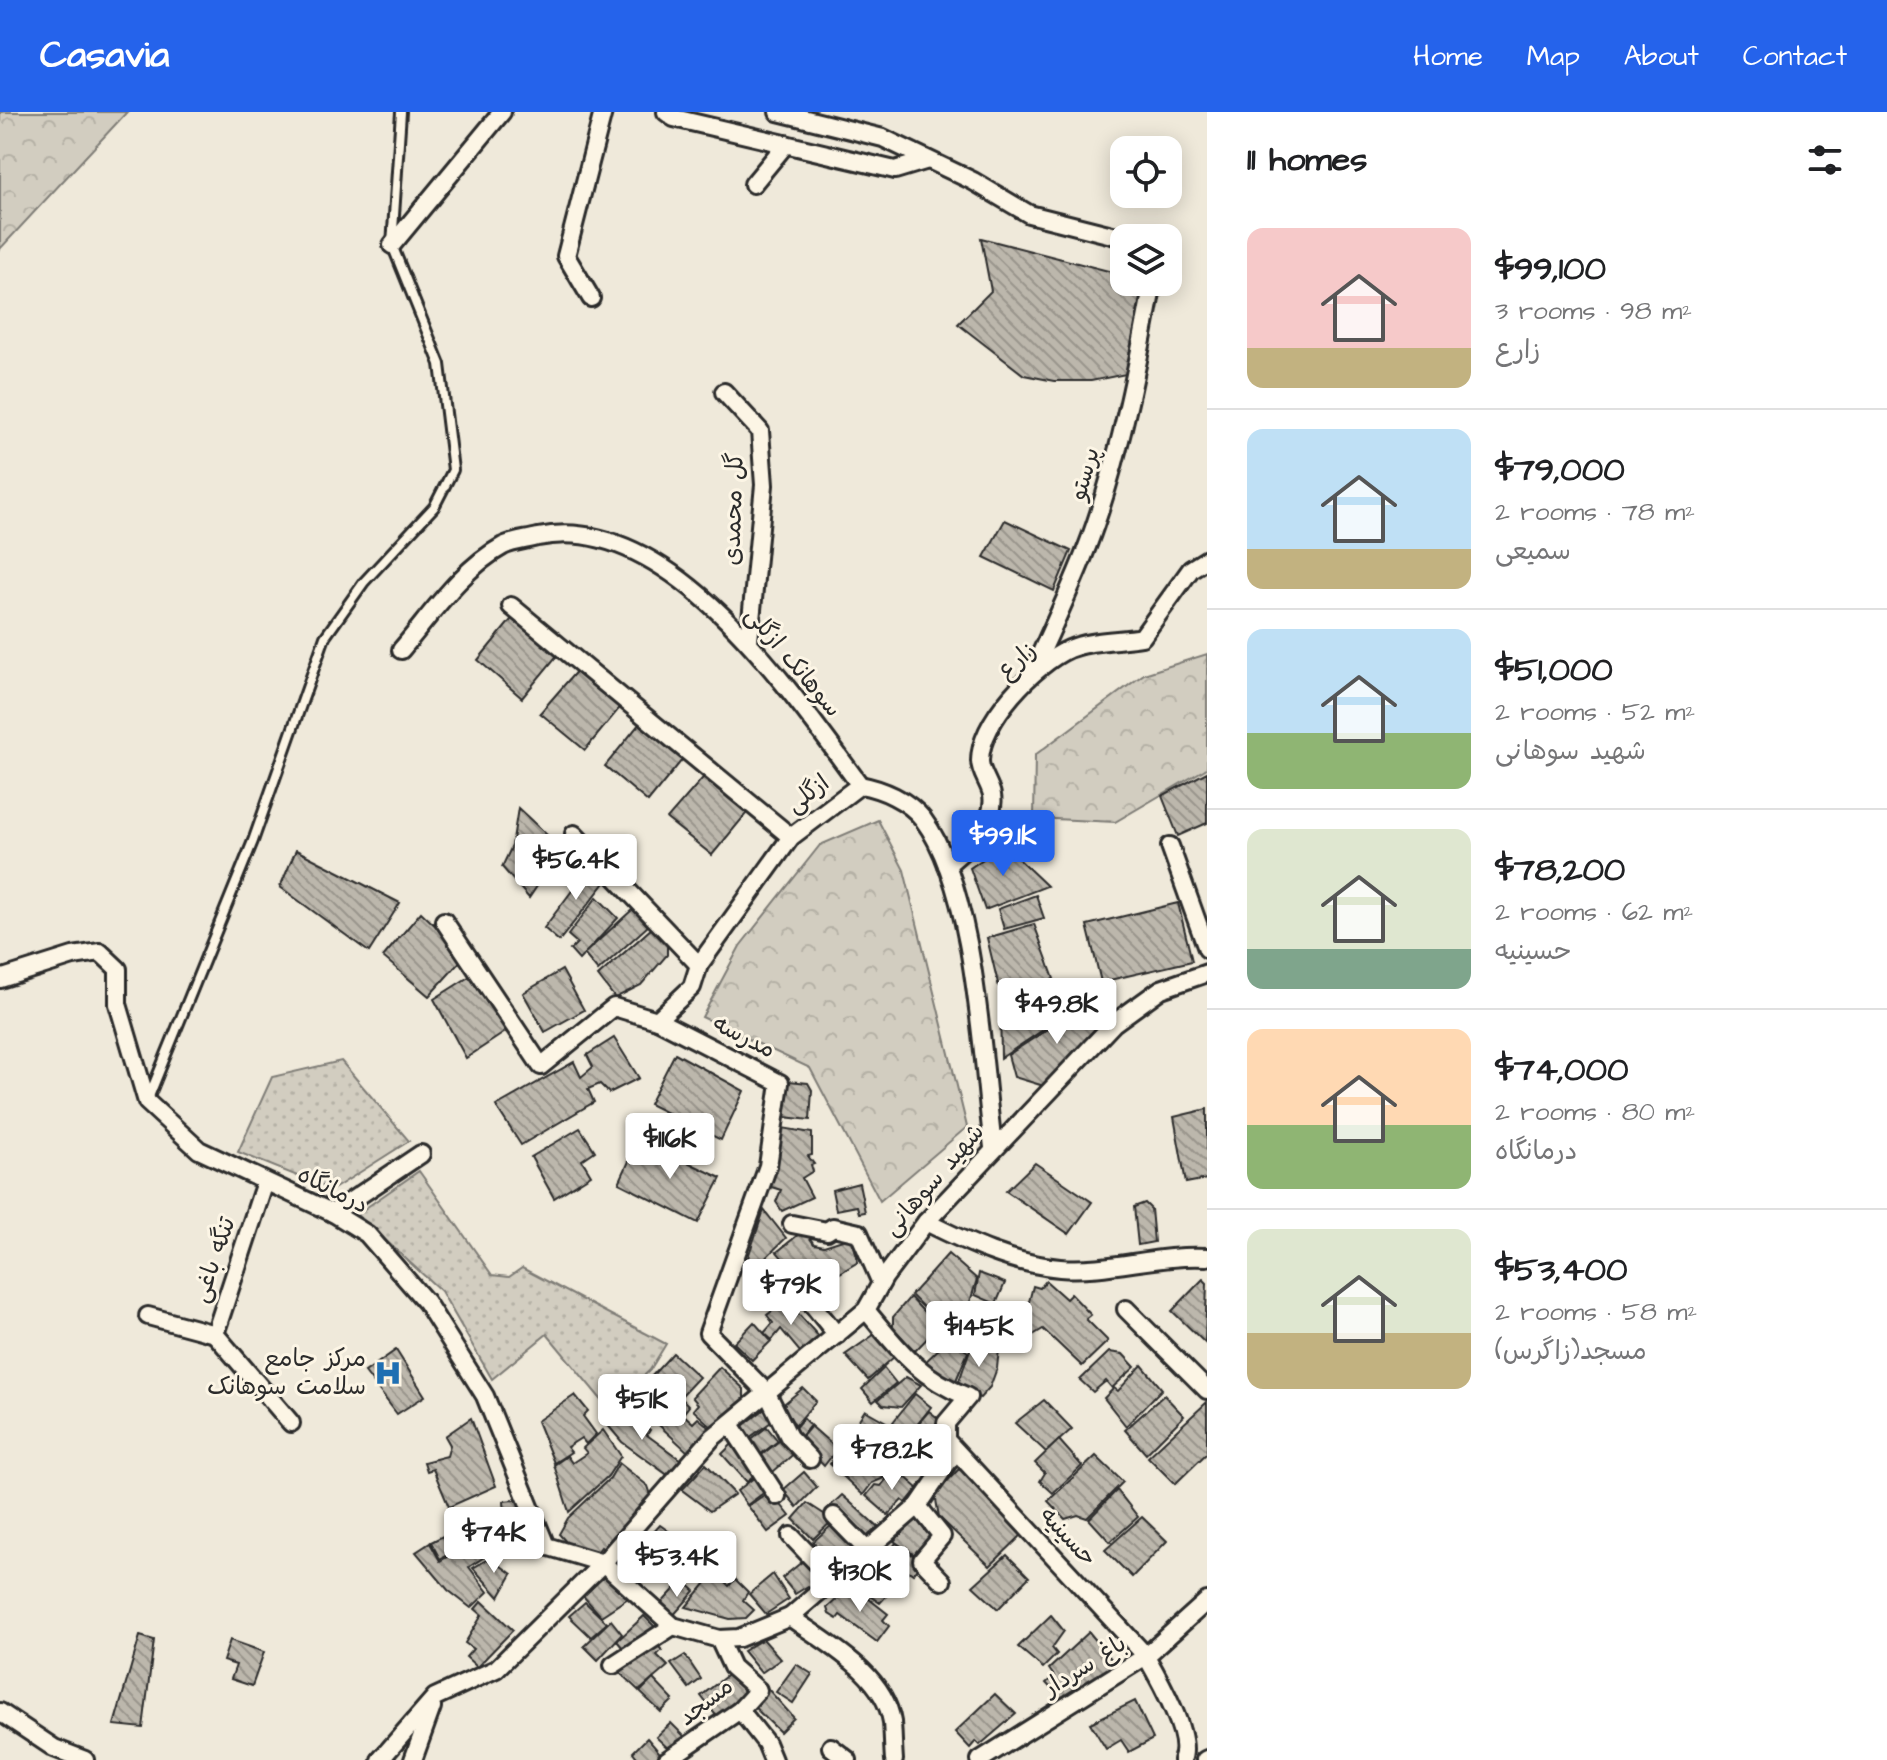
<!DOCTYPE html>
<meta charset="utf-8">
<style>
:root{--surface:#fff;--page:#f2f2f2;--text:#202124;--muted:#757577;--line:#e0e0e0;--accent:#2563eb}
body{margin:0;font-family:"Architects Daughter","Playpen Sans Arabic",sans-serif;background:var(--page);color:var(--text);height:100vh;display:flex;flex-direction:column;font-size:30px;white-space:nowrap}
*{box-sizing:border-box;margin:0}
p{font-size:26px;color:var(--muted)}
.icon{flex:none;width:44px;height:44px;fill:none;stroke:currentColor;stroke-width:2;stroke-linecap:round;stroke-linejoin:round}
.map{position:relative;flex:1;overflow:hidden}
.panel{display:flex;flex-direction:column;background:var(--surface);width:680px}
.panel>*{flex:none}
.buttons{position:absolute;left:1110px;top:24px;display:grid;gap:16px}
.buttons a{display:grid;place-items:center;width:72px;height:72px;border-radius:16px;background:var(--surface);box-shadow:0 4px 20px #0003;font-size:40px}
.price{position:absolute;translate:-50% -68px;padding:0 18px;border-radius:8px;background:#fff;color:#222;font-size:26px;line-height:52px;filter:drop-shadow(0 2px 4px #0008)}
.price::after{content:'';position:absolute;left:50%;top:48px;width:24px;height:18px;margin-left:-12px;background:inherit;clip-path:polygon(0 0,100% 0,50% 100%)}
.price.selected{background:var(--accent);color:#fff}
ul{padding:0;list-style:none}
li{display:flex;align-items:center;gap:24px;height:200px;padding:0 40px}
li+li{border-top:2px solid var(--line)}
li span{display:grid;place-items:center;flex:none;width:224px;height:160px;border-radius:16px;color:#555}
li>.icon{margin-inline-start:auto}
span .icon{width:96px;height:96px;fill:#fffc;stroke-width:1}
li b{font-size:34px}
h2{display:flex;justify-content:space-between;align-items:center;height:96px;padding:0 40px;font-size:34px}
header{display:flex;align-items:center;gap:48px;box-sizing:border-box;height:112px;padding:0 40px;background:var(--accent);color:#fff}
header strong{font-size:38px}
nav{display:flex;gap:44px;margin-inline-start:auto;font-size:28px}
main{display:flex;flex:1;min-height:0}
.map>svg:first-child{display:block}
</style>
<header>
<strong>Casavia</strong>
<nav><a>Home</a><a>Map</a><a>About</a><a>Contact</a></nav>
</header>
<main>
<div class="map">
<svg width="1207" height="1648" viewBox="0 0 1207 1648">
<defs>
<pattern id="grass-dots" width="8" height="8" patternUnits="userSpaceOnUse" patternTransform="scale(2)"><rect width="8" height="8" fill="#d2cdc0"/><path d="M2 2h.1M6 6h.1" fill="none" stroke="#b4b0a5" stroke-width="1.8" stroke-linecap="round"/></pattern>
<pattern id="forest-crowns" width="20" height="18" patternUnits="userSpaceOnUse" patternTransform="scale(2)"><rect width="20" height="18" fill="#d2cdc0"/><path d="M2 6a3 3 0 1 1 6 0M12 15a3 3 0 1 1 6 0" fill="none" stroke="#b4b0a5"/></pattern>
<pattern id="building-back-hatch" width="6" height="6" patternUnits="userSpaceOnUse" patternTransform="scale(2)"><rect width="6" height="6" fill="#bcb7ac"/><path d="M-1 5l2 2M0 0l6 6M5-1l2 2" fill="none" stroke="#99958c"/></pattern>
</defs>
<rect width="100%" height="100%" fill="#efe9da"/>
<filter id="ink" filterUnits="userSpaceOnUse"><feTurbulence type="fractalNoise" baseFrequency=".0125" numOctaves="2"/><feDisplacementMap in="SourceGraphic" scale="16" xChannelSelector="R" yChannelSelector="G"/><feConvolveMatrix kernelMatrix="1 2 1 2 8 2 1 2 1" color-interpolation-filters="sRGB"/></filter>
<g filter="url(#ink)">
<g fill="url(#grass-dots)" stroke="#7e7c76" stroke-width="2">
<polygon points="341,949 409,1029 332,1078 238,1040 272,965"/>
<polygon points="419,1059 492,1163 509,1165 522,1156 666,1232 650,1258 609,1297 547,1222 492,1267 441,1179 357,1102"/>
</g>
<g fill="url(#forest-crowns)" stroke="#7e7c76" stroke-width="2">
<polygon points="0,0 127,0 0,137"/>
<polygon points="1207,542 1207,656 1115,710 1034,706 1035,643 1144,562"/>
<polygon points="878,708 904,758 967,1015 880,1089 810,956 702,905 740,834 820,733"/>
</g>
<g fill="url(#building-back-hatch)" stroke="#2b2b2b" stroke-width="2">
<polygon points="981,126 1124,163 1124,170 1144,170 1126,262 1091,269 1054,269 1024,263 958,212 991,179"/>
<polygon points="1005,408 1071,439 1054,479 984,445"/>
<polygon points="515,503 560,540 522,586 478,548"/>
<polygon points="579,556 623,592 585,638 540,601"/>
<polygon points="644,606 686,643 648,690 605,654"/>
<polygon points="708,660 751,696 712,743 667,707"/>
<polygon points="1207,660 1207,711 1178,724 1162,684"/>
<polygon points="518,696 562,737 529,786 502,755 512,734"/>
<polygon points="1004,733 1047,774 985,798 970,756"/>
<polygon points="296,738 400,791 369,840 280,775"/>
<polygon points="592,752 608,767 559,829 544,816"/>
<polygon points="1036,783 1044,806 1004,817 998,797"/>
<polygon points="597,785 618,806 579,848 570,838 577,831 568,823"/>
<polygon points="1178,791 1192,849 1101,870 1087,813"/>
<polygon points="633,797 648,814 598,859 584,842"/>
<polygon points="421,800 466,843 429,884 383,845"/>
<polygon points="1034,812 1054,867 1002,888 987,826"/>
<polygon points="652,816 667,833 667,843 641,873 615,886 598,864"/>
<polygon points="483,856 510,917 466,946 434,887"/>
<polygon points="562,858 584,898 545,920 523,881"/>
<polygon points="1050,873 1061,906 1001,946 1000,891"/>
<polygon points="1082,895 1115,905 1044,974 1014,965 1008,943"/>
<polygon points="614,926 639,966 609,981 600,972 588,977 594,990 521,1033 496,994 574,950 581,965 593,955 587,943"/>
<polygon points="675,941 744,979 721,1028 649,992"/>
<polygon points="789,969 808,971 812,978 810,1008 784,1005"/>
<polygon points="1207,997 1207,1067 1186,1071 1174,1005"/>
<polygon points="580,1016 595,1039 582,1048 591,1063 554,1086 531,1045"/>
<polygon points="782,1016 812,1021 812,1043 808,1044 814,1052 811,1053 813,1059 802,1066 812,1085 782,1099 776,1090 781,1078 768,1074"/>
<polygon points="639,1027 721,1066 698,1111 619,1071"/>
<polygon points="1035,1051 1092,1090 1069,1122 1006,1079"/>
<polygon points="859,1071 865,1100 859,1101 857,1094 836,1098 832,1078"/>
<polygon points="1145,1091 1151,1097 1154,1130 1138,1133 1134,1095"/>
<polygon points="764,1098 786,1126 751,1160 745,1154"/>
<polygon points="804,1118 814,1132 824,1134 852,1125 858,1150 835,1164 828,1157 822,1160 826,1166 819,1173 808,1161 801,1168 777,1140"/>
<polygon points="948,1142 977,1167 970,1190 948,1220 911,1183"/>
<polygon points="979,1161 1005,1171 996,1192 975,1183"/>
<polygon points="1203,1167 1207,1171 1205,1231 1172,1199"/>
<polygon points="1046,1169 1066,1187 1071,1182 1091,1203 1086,1207 1108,1229 1082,1254 1043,1217 1028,1226 1022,1217 1033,1174 1040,1176"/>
<polygon points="910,1185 938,1215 915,1239 893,1216 893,1205"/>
<polygon points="786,1188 821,1227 800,1240 781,1217 772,1228 764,1221 773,1211 767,1203"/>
<polygon points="754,1210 771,1229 752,1248 734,1231"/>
<polygon points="875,1222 894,1245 868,1268 845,1243"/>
<polygon points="974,1226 999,1237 997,1256 990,1275 980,1286 957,1275"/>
<polygon points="949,1227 968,1240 954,1273 920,1255"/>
<polygon points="396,1238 425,1284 397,1302 365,1260"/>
<polygon points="1109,1240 1123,1242 1135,1255 1112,1276 1106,1269 1093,1280 1080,1268"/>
<polygon points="673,1241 699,1265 681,1284 673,1276 667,1282 650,1266"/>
<polygon points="1142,1253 1162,1277 1126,1314 1104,1286 1114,1276 1118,1279"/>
<polygon points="720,1255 744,1277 744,1288 714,1317 693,1298 698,1292 692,1285"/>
<polygon points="884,1256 896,1271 873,1290 862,1277"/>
<polygon points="906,1265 921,1273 901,1295 883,1293 878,1288"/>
<polygon points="803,1276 816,1289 796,1313 784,1301 785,1291"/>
<polygon points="674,1278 689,1294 683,1302 693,1311 698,1306 713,1318 689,1341 647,1302"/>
<polygon points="915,1282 931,1295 909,1323 893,1310"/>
<polygon points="575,1283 588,1299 583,1304 596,1322 586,1332 581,1326 567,1335 571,1340 554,1351 537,1309"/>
<polygon points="1164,1283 1184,1304 1146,1342 1125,1318"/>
<polygon points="1044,1288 1072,1317 1046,1340 1015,1311"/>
<polygon points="1207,1290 1207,1341 1175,1372 1148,1345"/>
<polygon points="623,1296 650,1318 647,1323 681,1348 669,1364 622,1330 606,1311"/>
<polygon points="766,1296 774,1308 746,1328 739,1317"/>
<polygon points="865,1298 895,1315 875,1347 868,1343 872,1337 859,1327 854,1334 846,1328"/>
<polygon points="929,1299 944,1311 932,1327 916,1314"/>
<polygon points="471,1306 496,1374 449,1395 433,1357 427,1359 424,1350 447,1344 450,1333 445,1324"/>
<polygon points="803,1306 810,1313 800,1326 793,1318"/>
<polygon points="811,1314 837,1337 824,1354 799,1328"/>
<polygon points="767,1315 778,1329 756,1346 745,1332"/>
<polygon points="603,1318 621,1344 608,1364 569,1400 554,1353 567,1344 572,1351 587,1341 583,1336"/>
<polygon points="893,1323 924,1346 911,1362 882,1342"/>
<polygon points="784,1325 797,1339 773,1360 758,1346"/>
<polygon points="737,1327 759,1360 747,1370 722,1342"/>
<polygon points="1059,1328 1082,1354 1053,1381 1040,1369 1045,1361 1035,1351"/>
<polygon points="841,1337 855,1348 858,1345 884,1366 872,1371 863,1383 830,1352"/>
<polygon points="1096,1344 1123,1370 1087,1406 1078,1403 1065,1407 1048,1389"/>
<polygon points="619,1351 648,1374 651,1383 604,1438 601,1435 593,1445 577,1442 559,1422 568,1406 610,1366"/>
<polygon points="706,1352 735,1382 710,1399 682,1378"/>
<polygon points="895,1356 918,1376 906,1391 902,1388 888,1403 866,1384 875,1373 881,1374"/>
<polygon points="967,1357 1026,1419 990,1454 939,1405 935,1382 958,1358"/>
<polygon points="804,1360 817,1375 797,1395 783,1378"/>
<polygon points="759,1362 769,1377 747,1393 737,1379"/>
<polygon points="1117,1378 1138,1405 1110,1430 1089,1407"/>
<polygon points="770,1379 790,1404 768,1420 748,1394"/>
<polygon points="842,1383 878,1415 864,1427 826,1398"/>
<polygon points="525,1387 531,1420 520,1420 505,1409 504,1389"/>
<polygon points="807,1391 833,1408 813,1427 793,1407"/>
<polygon points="919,1404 936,1425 919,1446 894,1429"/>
<polygon points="1142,1405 1167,1429 1132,1465 1105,1438"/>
<polygon points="471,1410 476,1428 440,1447 431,1430"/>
<polygon points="835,1410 860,1434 835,1455 813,1430"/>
<polygon points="660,1413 691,1435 697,1431 700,1435 686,1450 650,1424"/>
<polygon points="481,1426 489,1442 469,1455 488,1480 471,1496 448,1478 416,1440 430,1431 440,1449"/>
<polygon points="896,1431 922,1450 913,1462 886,1443"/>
<polygon points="882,1441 908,1460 880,1491 852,1472"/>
<polygon points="1007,1443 1029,1465 998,1497 973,1474"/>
<polygon points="808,1445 830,1468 814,1481 808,1474 795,1482 782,1466"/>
<polygon points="490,1446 512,1462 499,1485 473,1456"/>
<polygon points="715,1460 729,1474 735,1467 748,1480 743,1488 754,1498 746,1506 730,1507 686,1495"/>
<polygon points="773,1462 789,1487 766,1502 749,1482"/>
<polygon points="605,1464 628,1486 601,1504 583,1484"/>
<polygon points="683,1468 695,1479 671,1506 658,1495"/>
<polygon points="848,1477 861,1486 864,1483 888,1502 883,1508 889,1514 877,1530 840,1503 837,1507 829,1502 827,1496"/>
<polygon points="482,1489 513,1518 477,1555 466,1545 473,1537 465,1531 482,1503 475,1497"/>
<polygon points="585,1490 607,1511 591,1525 569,1504"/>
<polygon points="1051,1503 1064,1519 1052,1536 1057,1542 1043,1556 1018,1535"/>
<polygon points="644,1504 656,1516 627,1541 617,1529"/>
<polygon points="611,1508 622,1522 598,1548 584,1534"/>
<polygon points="1089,1520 1117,1554 1060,1586 1046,1571 1054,1564 1049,1557"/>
<polygon points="140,1524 154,1528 143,1616 114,1613"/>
<polygon points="763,1527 781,1547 761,1561 743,1539"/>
<polygon points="230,1528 264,1540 252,1574 231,1567 236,1553 223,1549"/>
<polygon points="654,1530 662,1538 657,1543 668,1554 639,1579 618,1559"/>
<polygon points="685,1543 701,1567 689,1576 671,1552"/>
<polygon points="796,1552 812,1562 793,1591 776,1580"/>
<polygon points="730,1561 751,1578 718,1606 701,1584"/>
<polygon points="653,1567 673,1588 661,1600 640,1580"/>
<polygon points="768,1577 794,1606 780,1620 751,1592"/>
<polygon points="995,1582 1016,1602 980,1633 976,1629 970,1636 955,1620"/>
<polygon points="1135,1589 1153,1627 1129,1640 1121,1628 1106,1637 1090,1611"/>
<polygon points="671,1611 690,1630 673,1641 656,1625"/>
<polygon points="647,1626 665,1647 639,1648 633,1640"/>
</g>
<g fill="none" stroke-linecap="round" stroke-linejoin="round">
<g stroke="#2b2b2b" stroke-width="14">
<polyline id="service" points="148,987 253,729 325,525 364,470 434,395 453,358 440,252 392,133 401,0"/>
</g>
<g stroke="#2b2b2b" stroke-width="22">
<g id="minor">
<polyline points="666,0 674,6 895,58 928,48"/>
<polyline points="778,0 883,26 973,69 1029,102 1124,126"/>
<polyline points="753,72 786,32"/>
<polyline points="392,133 502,0"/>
<polyline points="591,186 566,144 603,0"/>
<polyline points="724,280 760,319 764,373 749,529"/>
<polyline points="511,494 791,725"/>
<path d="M401,538C431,503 461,457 503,434C513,429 527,428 538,425C670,397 793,583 860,673"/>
<path d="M1033,559C1054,511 1078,463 1095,413C1122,334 1138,252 1153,170"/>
<polyline points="574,722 699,853"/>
<polyline points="1170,734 1207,837"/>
<path d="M947,753C966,736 997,713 992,683C990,672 980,660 980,649C980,609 1035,552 1069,537C1090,528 1120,529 1142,525L1191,457L1207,447"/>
<polyline points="444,809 541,954 614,895 657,908 780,971 768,1054 708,1221 767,1281 789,1325 810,1347"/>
<polyline points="0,867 73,844 100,840 118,857 118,892 147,990 199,1038 333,1101 367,1122 426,1190 485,1284 546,1434 603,1451 673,1514 719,1527 739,1526 790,1505 918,1394 955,1340"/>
<path d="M657,908L692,875L699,853L791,725L860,673C882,677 908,688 923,707C976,778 982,947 993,1035"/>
<polyline points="333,1101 421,1042"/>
<path d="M926,1110C968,1131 1013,1152 1060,1156C1108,1160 1158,1142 1207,1145"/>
<polyline points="792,1112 827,1119 833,1115 859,1121 881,1171"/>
<polyline points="799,1176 837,1223"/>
<polyline points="1126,1197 1207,1278"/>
<path d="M866,1198C899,1238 918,1265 968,1285L946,1311V1328L1146,1544C1158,1565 1193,1626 1182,1648"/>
<polyline points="148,1204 215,1222"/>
<polyline points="215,1222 265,1070"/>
<polyline points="215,1222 291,1311"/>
<polyline points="730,1312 777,1384"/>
<polyline points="918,1394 942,1424 922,1448 942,1469"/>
<polyline points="834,1404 867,1438"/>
<polyline points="791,1424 833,1468"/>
<path d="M790,1505C827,1532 884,1561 892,1610C893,1623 893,1636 894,1648"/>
<polyline points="613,1553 673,1514"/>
<polyline points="740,1598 766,1631 773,1648"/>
<polyline points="0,1600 54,1636 85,1648"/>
<polyline points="831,1635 848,1648"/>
<polyline points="380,1648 435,1585 496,1557 603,1451 712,1326 866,1198 884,1166 926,1110 1114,911 1161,877 1207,861"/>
<polyline points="413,1648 432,1595"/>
<polyline points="667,1648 740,1598 758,1578 732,1555 719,1527"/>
<polyline points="980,1648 1146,1544 1207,1489"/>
<polyline points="1205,1648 1207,1647"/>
</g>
</g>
<use href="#service" stroke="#fcf5e5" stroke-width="8"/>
<use href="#minor" stroke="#fcf5e5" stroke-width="16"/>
</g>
</g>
<defs>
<g id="hospital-bare" transform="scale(2.16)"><path d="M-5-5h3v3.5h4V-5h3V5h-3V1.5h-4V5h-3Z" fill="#1f6fb2" stroke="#fcf5e5" stroke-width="2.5" paint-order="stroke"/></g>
</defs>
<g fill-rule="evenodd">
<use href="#hospital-bare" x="388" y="1261"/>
</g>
<g text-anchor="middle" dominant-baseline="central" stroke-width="6" stroke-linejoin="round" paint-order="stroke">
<g font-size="24" fill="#2b2b2b" stroke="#fcf5e5">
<text transform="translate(1085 362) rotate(-74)">پرستو</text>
<text transform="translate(734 397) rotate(-88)">گل محمدی</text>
<text transform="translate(1017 549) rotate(-42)">زارع</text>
<text transform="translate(793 550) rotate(50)">سوهانک ازگلی</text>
<text transform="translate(808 682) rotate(-37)">ازگلی</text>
<text transform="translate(744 925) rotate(27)">مدرسه</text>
<text transform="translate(934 1068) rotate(-49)">شهید سوهانی</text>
<text transform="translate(333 1078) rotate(27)">درمانگاه</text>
<text transform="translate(214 1148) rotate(-71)">تنگه باغی</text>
<text transform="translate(1068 1425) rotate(47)">حسینیه</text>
<text transform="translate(1085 1554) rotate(-32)">باغ سردار</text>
<text transform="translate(706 1590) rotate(-38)">مسجد</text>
</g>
<g font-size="24" fill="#2b2b2b" stroke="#fcf5e5" text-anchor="end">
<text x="366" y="1247">مرکز جامع<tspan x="366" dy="28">سلامت سوهانک</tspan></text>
</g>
</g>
</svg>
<div class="buttons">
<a><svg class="icon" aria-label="locate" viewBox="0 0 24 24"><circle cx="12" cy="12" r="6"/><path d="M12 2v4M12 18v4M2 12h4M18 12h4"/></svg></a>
<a><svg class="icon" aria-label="layers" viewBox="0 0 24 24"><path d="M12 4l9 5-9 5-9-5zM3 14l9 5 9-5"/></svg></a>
</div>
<b class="price selected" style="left:1003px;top:766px">$99.1K</b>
<b class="price" style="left:576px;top:790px">$56.4K</b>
<b class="price" style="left:1057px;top:934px">$49.8K</b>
<b class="price" style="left:670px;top:1069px">$116K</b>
<b class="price" style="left:791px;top:1215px">$79K</b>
<b class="price" style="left:979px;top:1257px">$145K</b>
<b class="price" style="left:642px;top:1330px">$51K</b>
<b class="price" style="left:892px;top:1380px">$78.2K</b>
<b class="price" style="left:494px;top:1463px">$74K</b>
<b class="price" style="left:677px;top:1487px">$53.4K</b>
<b class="price" style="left:860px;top:1502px">$130K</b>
</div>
<section class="panel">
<h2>11 homes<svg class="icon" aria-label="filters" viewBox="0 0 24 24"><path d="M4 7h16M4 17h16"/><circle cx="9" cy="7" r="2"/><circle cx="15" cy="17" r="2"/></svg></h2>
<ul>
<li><span style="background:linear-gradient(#f6c9c9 75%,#c2b280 0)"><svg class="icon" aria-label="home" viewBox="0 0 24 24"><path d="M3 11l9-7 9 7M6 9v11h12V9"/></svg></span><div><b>$99,100</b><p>3 rooms · 98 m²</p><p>زارع</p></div></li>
<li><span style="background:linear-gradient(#bfe0f5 75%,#c2b280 0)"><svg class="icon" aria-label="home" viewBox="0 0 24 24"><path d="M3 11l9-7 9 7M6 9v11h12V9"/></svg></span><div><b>$79,000</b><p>2 rooms · 78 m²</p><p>سمیعی</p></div></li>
<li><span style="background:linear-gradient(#bfe0f5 65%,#8fb573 0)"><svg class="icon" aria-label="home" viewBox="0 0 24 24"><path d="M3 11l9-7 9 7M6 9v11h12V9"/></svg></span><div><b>$51,000</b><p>2 rooms · 52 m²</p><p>شهید سوهانی</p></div></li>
<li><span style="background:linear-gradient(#dfe7d0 75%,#7fa58c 0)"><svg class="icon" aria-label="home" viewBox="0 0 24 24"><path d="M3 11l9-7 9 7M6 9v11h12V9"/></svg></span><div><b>$78,200</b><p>2 rooms · 62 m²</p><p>حسینیه</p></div></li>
<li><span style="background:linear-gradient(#ffd9b3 60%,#8fb573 0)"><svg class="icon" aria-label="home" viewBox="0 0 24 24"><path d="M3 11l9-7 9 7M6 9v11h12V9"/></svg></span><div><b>$74,000</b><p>2 rooms · 80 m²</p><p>درمانگاه</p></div></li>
<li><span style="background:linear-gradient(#dfe7d0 65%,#c2b280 0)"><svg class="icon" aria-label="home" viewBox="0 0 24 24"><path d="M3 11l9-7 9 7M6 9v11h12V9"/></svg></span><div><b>$53,400</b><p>2 rooms · 58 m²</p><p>مسجد(زاگرس)</p></div></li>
</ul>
</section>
</main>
